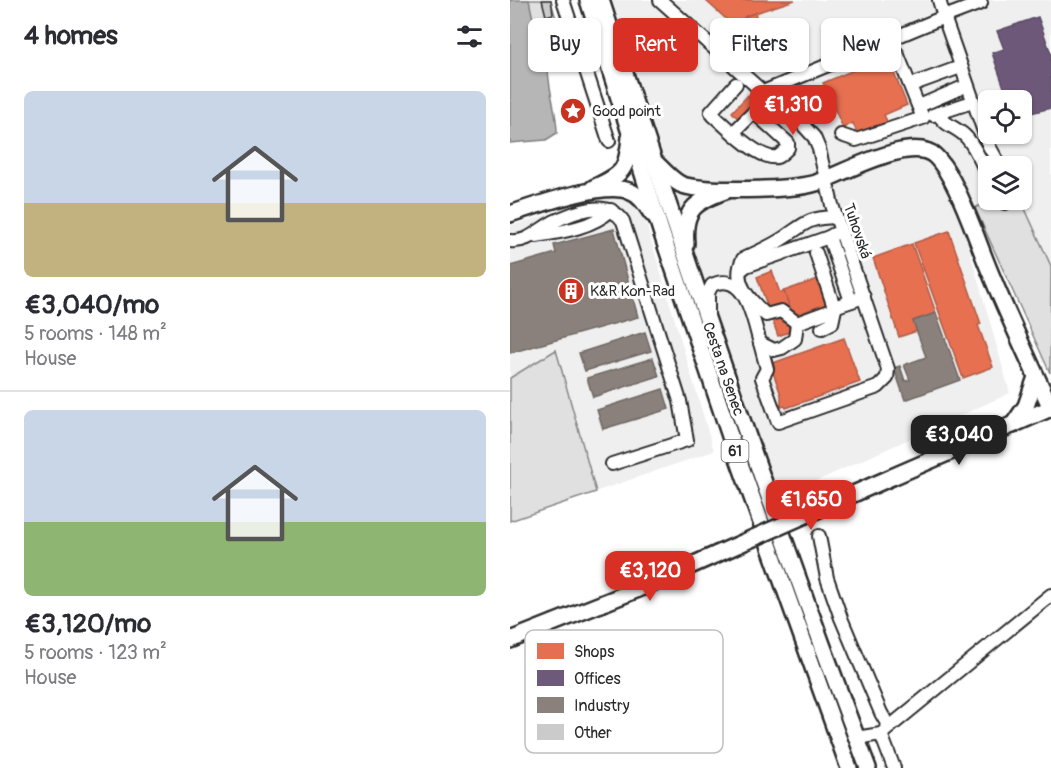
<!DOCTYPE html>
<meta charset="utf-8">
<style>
:root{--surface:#fff;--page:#f7f7f7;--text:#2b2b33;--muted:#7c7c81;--line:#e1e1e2;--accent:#d93025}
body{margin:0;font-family:Pangolin,sans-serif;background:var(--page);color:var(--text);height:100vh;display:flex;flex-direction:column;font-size:22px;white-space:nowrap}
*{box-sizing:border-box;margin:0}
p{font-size:20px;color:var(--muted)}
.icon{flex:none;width:33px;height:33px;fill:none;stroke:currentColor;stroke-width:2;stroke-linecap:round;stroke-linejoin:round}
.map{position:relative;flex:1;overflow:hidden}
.panel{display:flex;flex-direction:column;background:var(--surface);width:510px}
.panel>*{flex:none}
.banner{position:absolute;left:18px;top:18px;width:432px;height:54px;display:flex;gap:12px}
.controls{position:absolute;left:468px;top:90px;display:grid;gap:12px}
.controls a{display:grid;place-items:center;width:54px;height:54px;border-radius:9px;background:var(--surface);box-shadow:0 2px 4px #0004;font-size:30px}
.price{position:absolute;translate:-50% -51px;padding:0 14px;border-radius:12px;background:var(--accent);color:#fff;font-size:20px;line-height:39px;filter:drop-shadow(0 2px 3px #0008)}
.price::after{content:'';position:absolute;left:50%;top:36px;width:18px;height:14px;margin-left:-9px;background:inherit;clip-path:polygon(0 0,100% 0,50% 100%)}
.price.current{background:#222;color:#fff}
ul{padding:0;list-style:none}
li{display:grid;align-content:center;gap:12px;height:318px;padding:0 24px}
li+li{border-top:2px solid var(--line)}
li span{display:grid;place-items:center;height:186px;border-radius:9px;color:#555}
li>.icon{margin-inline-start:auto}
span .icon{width:108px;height:108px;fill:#fffc;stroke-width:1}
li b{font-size:26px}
h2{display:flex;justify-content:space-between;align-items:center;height:72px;padding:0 24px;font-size:26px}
.tag{padding:0 21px;border-radius:9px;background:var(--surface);box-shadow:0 2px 4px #0004;font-size:21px;line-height:54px}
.tag.current{background:var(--accent);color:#fff}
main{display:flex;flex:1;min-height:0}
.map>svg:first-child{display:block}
</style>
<main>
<section class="panel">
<h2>4 homes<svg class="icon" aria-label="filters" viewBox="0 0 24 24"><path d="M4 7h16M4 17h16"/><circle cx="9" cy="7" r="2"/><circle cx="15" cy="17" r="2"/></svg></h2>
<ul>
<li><span style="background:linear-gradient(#c9d6e8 60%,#c2b280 0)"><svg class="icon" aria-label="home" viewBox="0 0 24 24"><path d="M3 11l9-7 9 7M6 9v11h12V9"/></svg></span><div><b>€3,040/mo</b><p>5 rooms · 148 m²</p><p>House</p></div></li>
<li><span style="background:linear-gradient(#c9d6e8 60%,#8fb573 0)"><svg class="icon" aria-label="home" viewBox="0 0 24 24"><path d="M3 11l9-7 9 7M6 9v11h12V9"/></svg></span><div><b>€3,120/mo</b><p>5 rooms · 123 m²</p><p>House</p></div></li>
</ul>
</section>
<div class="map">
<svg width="541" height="768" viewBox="0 0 541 768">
<rect width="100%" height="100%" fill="#fff"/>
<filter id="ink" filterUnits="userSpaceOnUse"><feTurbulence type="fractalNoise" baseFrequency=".0167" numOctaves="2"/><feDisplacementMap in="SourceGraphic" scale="12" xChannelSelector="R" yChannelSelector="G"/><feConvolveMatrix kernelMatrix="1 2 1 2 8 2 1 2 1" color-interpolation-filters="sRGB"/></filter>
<g filter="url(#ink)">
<g fill="#efefef" fill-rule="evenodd">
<path d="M102,0H541V266L511,200L512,166H478L479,200L465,208L429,142L500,393L267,499ZM478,100H512V134H478Z"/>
<polygon points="112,195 122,200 132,210 204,451 0,521 0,226 93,197"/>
</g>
<g fill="#e0e0e0" stroke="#868686" stroke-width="1.5">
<path d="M13,0H41C45,21 55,39 59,60L28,66Z"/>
<polygon points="479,200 511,200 541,266 540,373 465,208"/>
<polygon points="46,350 86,492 0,521 0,378"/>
</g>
<path fill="#b6b6b6" stroke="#7e7e7e" stroke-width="1.5" d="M0,0H19L26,34L28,37H32C38,51 37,66 39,80C41,98 47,115 47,133L36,140L0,143Z"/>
<g fill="#e76f51" stroke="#af5b46" stroke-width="1.5">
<polygon points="195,0 285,0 236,16 226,28"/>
<polygon points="245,13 249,26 267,22 271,19 275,32 268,31 262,33 262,35 243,40 239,39 233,33 230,23 236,16"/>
<polygon points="365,21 369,36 361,37 357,23"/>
<polygon points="354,23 359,39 329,48 324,33"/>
<polygon points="377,56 397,105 374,115 378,123 348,136 343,123 333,128 313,83"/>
<polygon points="238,95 245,103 229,120 222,112"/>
<polygon points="439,231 471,324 468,325 483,367 453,378 404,243"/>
<polygon points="402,244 426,313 403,321 407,331 389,337 363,258"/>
<polygon points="262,271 270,293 274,291 283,316 278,318 282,331 268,336 247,277"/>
<polygon points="308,279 316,304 283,316 274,291"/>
<polygon points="334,338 350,382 276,408 275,406 271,407 271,395 260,364"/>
</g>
<polygon fill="#6d597a" stroke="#594b62" stroke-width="1.5" points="528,17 541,54 541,108 521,113 512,111 512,100 497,100 494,97 497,96 482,53 494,49 487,31"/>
<g fill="#8a817c" stroke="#6e6764" stroke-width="1.5">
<polygon points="104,229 128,317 0,353 0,266 46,253 44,245"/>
<polygon points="426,313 450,380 395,400 384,368 390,366 395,381 400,380 394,365 416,357 403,321"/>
<polygon points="135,332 141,351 75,371 69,353"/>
<polygon points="143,358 149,376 83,397 77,378"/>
<polygon points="153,389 159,409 93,429 87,410"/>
</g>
<g fill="#cbcbcb" stroke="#2b2b2b" stroke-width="1.5">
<polygon points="32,0 41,0 43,14 36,16"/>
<polygon points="43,19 48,38 43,39 38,21"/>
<polygon points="56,45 59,60 45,63 42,47"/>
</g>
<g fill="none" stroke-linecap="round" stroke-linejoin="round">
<g stroke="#2b2b2b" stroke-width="16">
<g id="minor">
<polyline points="53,0 99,141"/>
<polyline points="150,0 253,92 291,123 304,137 309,149 322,205 378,369 377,378 368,387 268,422 252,378 257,369 250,343"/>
<polyline points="429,0 434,17 471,3"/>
<polyline points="401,85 445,69"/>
<polyline points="253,92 434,17 479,146 490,166"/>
<polyline points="409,106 451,88"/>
<path d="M428,113C435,127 448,127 457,138C466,148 472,164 478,176"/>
<polyline points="423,115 456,104"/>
<path d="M223,133L242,114H246L278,143V148C275,151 271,155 267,157C250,161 215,126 203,115L201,112L226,84"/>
<polyline points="331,135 346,140 413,118 387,53"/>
<polyline points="493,200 495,203"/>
<path d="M326,217C298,218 297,222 275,237C262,246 247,252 233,259C221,282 240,300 256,315L271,311L287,323L325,309L324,307L354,297"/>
<polyline points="324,234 319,237 341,301"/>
<path d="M26,236C51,232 82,228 101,210"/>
<path d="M0,241C18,243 28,230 43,222C64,212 97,198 113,221L170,401L177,440L102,464"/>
<polyline points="306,253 324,307"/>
<polyline points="230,271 236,266 319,237"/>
<path d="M198,315V293L202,285C236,270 243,320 250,343L264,350L272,348L285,339L287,323"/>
<polyline points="312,328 322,323 325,309"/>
<polyline points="309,536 317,578 331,618 371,713 379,727"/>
<polyline points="371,734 384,768"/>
<polyline points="346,738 371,734 541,595"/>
</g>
</g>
<g stroke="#2b2b2b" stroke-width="20">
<g id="major">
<polyline points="78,0 151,231 220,436 339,768"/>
<path d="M91,0C175,258 262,514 358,768"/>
<path d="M146,163C153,170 161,179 170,184C188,193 286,190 306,183C332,174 402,134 425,156C446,176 466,238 478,267C497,314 519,361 541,408"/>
<path d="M83,188C113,174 117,171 120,137"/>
<path d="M0,214C27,205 94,181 119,191C130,195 136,205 142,214"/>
<path d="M176,244C173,210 184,202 215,191"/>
<polyline points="503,425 516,406 526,377"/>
<polyline points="382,477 541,408"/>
<polyline points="0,640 126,590 207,554"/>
</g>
</g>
<use href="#minor" stroke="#fff" stroke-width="12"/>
<use href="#major" stroke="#fff" stroke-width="15"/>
<g stroke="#2b2b2b" stroke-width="20" stroke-linecap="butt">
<polyline id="major-bridge" points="207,554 382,477"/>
</g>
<use href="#major-bridge" stroke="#fff" stroke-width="15"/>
</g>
</g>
<defs>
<g id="sight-disc" transform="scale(1.35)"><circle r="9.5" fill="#c8321e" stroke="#fff"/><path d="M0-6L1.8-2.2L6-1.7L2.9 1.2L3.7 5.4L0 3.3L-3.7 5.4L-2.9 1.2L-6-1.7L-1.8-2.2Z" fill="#fff"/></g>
<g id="building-disc" transform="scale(1.35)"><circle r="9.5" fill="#c8321e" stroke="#fff"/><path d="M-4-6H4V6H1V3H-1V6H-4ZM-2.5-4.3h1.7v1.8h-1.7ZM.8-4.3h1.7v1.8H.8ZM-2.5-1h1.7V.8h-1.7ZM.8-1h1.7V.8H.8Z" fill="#fff"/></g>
</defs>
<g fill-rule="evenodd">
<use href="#sight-disc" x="63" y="111"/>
<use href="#building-disc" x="61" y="291"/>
</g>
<g text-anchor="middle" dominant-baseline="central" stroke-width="6" stroke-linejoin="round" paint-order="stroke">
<rect fill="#fff" stroke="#6b6b6b" stroke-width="1.5" x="211.5" y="440" width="27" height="22" rx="4.5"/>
<g font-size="14" font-weight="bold" fill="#2b2b2b">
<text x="225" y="451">61</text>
</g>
<g font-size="15" fill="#2b2b2b" stroke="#fff" text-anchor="start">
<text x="82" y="111">Good point</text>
<text x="80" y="291">K&amp;R Kon-Rad</text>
</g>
<g font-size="15" fill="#2b2b2b" stroke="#fff">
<text transform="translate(347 231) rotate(71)">Tuhovská</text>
<text transform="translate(213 369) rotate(71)">Cesta na Senec</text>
</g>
</g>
<rect x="15" y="630" width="198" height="123" rx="9" fill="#fff" stroke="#bfbfbf" stroke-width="1.5"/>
<rect x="27" y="643" width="27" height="16" fill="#e76f51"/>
<rect x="27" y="670" width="27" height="16" fill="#6d597a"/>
<rect x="27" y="697" width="27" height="16" fill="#8a817c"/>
<rect x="27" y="724" width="27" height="16" fill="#cbcbcb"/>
<g font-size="16" fill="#2b2b2b">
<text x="64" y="657">Shops</text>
<text x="64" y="684">Offices</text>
<text x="64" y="711">Industry</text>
<text x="64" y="738">Other</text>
</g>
</svg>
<div class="controls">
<a><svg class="icon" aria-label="locate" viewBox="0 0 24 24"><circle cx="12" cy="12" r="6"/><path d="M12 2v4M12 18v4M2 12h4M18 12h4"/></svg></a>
<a><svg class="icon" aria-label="layers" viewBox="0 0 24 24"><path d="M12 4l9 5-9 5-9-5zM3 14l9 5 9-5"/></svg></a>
</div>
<b class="price" style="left:283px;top:136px">€1,310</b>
<b class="price current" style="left:449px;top:466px">€3,040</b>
<b class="price" style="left:301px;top:531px">€1,650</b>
<b class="price" style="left:140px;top:602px">€3,120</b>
<div class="banner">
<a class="tag">Buy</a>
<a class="tag current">Rent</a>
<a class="tag">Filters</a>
<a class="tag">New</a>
</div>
</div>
</main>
